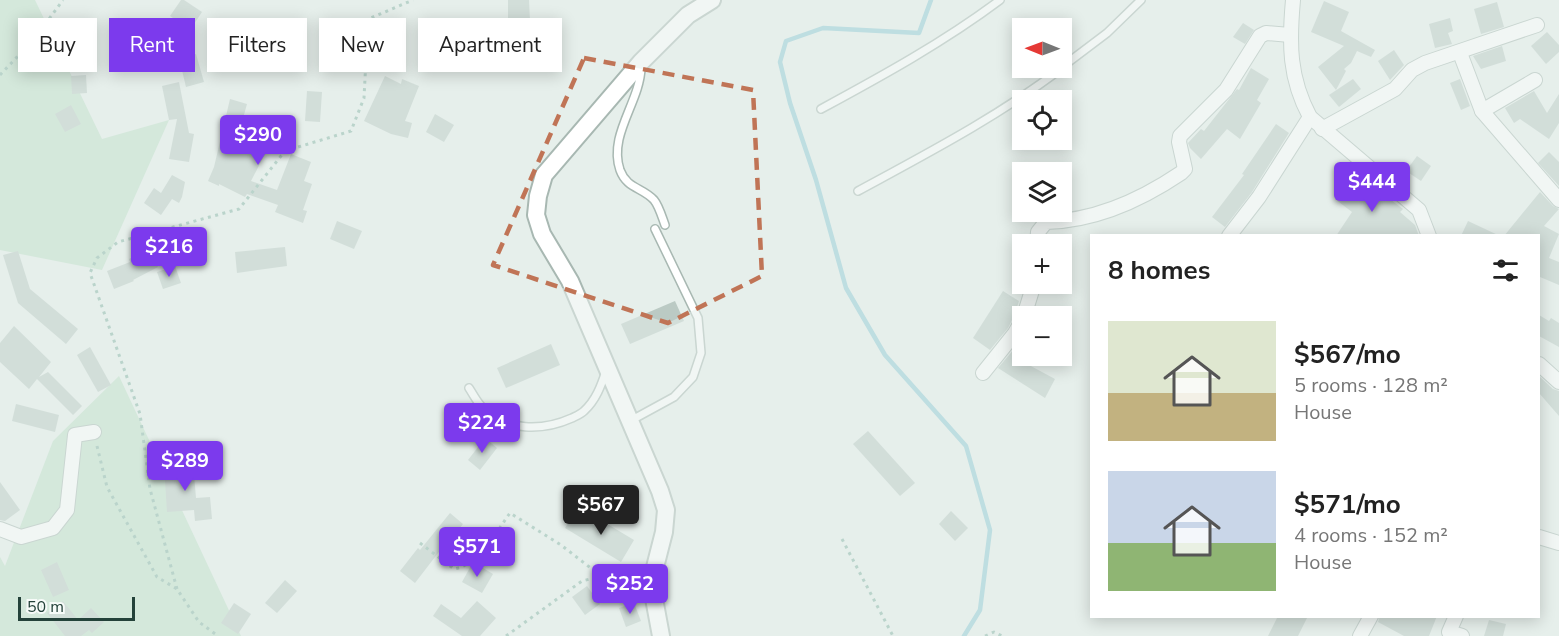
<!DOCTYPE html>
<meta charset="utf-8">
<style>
:root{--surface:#fff;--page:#f6f6f6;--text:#222;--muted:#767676;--accent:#7c3aed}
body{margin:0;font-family:"Nunito Sans",sans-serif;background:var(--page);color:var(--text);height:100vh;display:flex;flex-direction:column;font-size:22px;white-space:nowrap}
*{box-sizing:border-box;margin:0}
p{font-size:20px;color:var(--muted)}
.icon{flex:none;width:33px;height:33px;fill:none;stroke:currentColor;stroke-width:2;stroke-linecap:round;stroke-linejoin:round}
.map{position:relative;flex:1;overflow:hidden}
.side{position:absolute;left:1090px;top:234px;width:450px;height:384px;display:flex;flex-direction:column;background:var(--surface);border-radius:0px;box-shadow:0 3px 15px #0003}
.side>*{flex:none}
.guide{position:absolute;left:18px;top:18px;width:570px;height:54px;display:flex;gap:12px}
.needle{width:39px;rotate:271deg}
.fabs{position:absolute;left:1012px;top:18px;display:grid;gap:12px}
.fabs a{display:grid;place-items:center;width:60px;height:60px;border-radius:0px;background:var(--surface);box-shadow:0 3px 15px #0003;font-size:30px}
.scale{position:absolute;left:18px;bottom:15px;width:117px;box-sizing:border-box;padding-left:6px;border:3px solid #24423a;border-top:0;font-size:16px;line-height:21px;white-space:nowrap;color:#24423a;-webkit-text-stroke:4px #f7fbf9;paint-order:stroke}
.price{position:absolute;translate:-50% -51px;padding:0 14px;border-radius:6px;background:var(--accent);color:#fff;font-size:20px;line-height:39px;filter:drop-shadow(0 2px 3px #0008)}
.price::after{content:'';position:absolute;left:50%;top:36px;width:18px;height:14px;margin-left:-9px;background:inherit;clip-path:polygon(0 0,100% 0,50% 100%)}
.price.on{background:#222;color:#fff}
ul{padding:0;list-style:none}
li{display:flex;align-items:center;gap:18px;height:150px;padding:0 18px}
li span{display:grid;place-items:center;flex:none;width:168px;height:120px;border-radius:0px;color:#555}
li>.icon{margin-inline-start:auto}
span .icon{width:72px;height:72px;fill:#fffc;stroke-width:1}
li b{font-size:26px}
h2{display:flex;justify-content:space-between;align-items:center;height:72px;padding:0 18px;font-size:26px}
.tag{padding:0 21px;border-radius:0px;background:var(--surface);box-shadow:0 3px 15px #0003;font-size:21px;line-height:54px}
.tag.on{background:var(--accent);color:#fff}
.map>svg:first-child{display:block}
</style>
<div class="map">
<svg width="1559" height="636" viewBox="0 0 1559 636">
<rect width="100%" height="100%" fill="#e6efeb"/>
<g fill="#bfe0c8">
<polygon points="0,0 35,0 102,139 169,120 102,270 0,250"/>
<polygon points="119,376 241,636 0,636 0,557 5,566 53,441"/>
</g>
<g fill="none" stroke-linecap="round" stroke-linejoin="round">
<polyline stroke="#8ec9d4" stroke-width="4.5" points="931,0 919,33 823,28 786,41 780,62 790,103 816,180 846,288 885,355 966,446 990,530 980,610 964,636"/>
</g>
<g fill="#bbcac4">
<polygon points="181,0 184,0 202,12 190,30 170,16"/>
<polygon points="508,0 529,0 530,21 508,21"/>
<polygon points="1324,1 1349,12 1341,31 1375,50 1371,57 1357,51 1351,63 1344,69 1346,71 1336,90 1318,67 1344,46 1311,32"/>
<polygon points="1497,2 1504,27 1481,34 1474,9"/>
<polygon points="1450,18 1453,31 1448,33 1452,44 1435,48 1429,24"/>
<polygon points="1243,23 1254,30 1245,44 1233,37"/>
<polygon points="383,24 388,47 371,51 366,29"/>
<polygon points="1547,32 1559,45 1559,52 1546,64 1531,46"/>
<polygon points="145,40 155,46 146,60 136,54"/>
<polygon points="1502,46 1506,61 1481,69 1473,56"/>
<polygon points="1394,50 1404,65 1390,80 1378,61"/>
<polygon points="196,54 204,82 186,87 179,58"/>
<polygon points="1251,68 1269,79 1257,100 1261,103 1240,139 1227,129 1201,159 1190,148 1188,143 1201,129 1204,131 1237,89 1239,90"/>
<polygon points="86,75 87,93 72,94 71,76"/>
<polygon points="385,76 401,84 402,79 419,86 405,121 412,123 408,138 391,134 364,121"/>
<polygon points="1353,79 1361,89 1339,107 1329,95"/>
<polygon points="1460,79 1470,106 1461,110 1450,83"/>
<polygon points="179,82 189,133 194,134 189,162 169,159 177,119 169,120 162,86"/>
<polygon points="307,91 322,92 320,122 305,121"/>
<polygon points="1534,91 1547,113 1559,94 1559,123 1549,139 1520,119 1514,123 1505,108"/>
<polygon points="230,99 247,104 242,122 275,136 269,151 267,150 251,181 277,190 291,154 311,162 304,181 312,184 303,210 307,211 303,223 275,212 278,205 247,194 245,197 219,184 219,186 208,181 214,167"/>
<polygon points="71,105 81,124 65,132 55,114"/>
<polygon points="435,114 454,125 444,142 426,132"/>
<polygon points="1276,124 1289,133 1252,192 1225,227 1212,217 1244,175 1242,174"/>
<polygon points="1549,152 1559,162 1559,186 1538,163"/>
<polygon points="1417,156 1431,166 1421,181 1406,171"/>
<polygon points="172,175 185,182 182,197 179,203 172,199 161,215 144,203 154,188 161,193"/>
<polygon points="1352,176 1368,189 1371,185 1403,209 1400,212 1415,225 1419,236 1336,236 1352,212 1335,199"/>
<polygon points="1540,192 1553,206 1559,209 1544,226 1559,234 1549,258 1559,262 1559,285 1540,277 1539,279 1539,236 1504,236"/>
<polygon points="337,221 362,231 354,249 330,239"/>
<polygon points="1468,221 1500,236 1461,236"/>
<polygon points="192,233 201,249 185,258 179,249 184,237"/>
<polygon points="285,247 287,266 237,273 235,252"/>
<polygon points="149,249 158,267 133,280 134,281 114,289 107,271 130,262 129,259"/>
<polygon points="18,251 30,289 78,329 66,344 18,303 3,255"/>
<polygon points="175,266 181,283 163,289 157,272"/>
<polygon points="1003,291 1019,301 1015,314 1008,328 990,350 973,338"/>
<polygon points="675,301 684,321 630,344 621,324"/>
<polygon points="1539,315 1549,321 1551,318 1559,323 1559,347 1539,336"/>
<polygon points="14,326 51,362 39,377 48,372 82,406 73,415 37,379 29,389 0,362 0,343"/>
<polygon points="551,344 560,365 506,388 497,368"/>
<polygon points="90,347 111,385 98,392 77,355"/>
<polygon points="1015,348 1023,353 1023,356 1032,359 1029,365 1055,379 1045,398 998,368"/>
<polygon points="1539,376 1553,389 1559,391 1559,416 1539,393"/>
<polygon points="16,404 59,415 55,432 12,421"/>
<polygon points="868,431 915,483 900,496 853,444"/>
<polygon points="485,438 497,448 480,470 468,460"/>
<polygon points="193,462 196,498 210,497 212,519 195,521 194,510 167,512 164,465"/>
<polygon points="0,482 20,510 5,521 0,520"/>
<polygon points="951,511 968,528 955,541 939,524"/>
<polygon points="575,512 590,522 594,516 634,540 621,562 565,528"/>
<polygon points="450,513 463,524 446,545 445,544 415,583 400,571 418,548 420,550"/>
<polygon points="57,562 69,590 53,597 41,570"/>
<polygon points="473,562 493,574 482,593 462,582"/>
<polygon points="285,580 297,591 277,613 265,603"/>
<polygon points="587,586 600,604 585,615 572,597"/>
<polygon points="63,601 78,620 91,608 104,622 92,633 89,630 81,636 65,636 47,613"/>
<polygon points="477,601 496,618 480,636 462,636 433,616 441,604 461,618"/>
<polygon points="234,603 251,614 238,634 221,623"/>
<polygon points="634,603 641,621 626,627 619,608"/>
<polygon points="1278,616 1308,616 1298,636 1268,636"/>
<polygon points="1380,616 1437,616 1429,636 1404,636 1378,622"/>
<polygon points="1489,620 1506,624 1503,636 1484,636"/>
</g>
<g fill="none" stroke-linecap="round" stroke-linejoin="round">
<g stroke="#a8b8b2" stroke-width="10">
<g id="service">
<polyline points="1062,67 1107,33 1141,0"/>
<path d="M641,68C640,102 608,135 620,170C627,189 642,187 654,200C659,206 662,217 665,225"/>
<path d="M821,109C882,76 944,42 1000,0"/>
<path d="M858,191C928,153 999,116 1062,68"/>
<path d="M469,388C473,394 477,402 482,407C506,432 543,431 572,418C576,416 581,414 584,411C596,400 601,386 606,371"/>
<polyline points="630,421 674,397 693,377 701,353 698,318 655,229"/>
</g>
</g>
<g stroke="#a8b8b2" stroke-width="16">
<g id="minor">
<path d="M1293,0C1289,44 1289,78 1310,117L1419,210L1429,236"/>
<polyline points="1460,53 1482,111 1559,200"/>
<polyline points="1482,111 1535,80"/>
<polyline points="1322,129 1395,89 1412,70 1425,63 1537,25"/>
<polyline points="1229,236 1259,197 1310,117"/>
<path d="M1037,244L1038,232L1046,222C1094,221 1141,200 1181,173L1185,169L1179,142L1180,136L1226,90L1260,36L1266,33L1290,35"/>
<polyline points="1024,316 1034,284"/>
<polyline points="1539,364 1559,382"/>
<polyline points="983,373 1015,333 1023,319"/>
<polyline points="0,529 21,537 53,528 67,510 75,435 94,432"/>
<polyline points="1539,537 1559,543"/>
<polyline points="1456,616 1449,632 1462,636"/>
<polyline points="1360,636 1371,616"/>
</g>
</g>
<g stroke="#a8b8b2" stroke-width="20">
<polyline id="tertiary" points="661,636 653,593 652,579 664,532 666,510 660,491 570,281 542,234 536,215 538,196 544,175 641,62 688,15 712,0"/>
</g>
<g stroke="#86b3a5" stroke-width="3" stroke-dasharray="3 4.5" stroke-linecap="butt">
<polyline points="0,75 35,38 63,0"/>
<polyline points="97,446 107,487 157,577 177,589 199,622 218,636"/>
<polyline points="842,539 893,636"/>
<path d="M420,543L454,569C481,564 495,533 510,513L561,545L601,576"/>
<polyline points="177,589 150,489 140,414 90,273 97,258 118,242 239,209 285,151 351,131 364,98 366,59 359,23 413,0"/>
<polyline points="506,636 582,581 622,571 638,570"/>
<polyline points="985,636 994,632 1002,636"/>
</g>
<use href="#service" stroke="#fff" stroke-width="7"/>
<use href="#minor" stroke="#fff" stroke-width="14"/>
<use href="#tertiary" stroke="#fff" stroke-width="16"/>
</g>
<path d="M0 0H1559V636H0ZM584,58L753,90L762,276L668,323L493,265Z" fill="#e6efeb" fill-opacity=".55" fill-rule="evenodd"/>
<path fill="none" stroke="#c07456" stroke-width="4.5" stroke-dasharray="12 8" stroke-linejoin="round" d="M584,58L753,90L762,276L668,323L493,265Z"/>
</svg>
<div class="fabs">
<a><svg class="needle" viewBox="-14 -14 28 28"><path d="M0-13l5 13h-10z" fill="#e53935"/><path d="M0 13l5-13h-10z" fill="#767676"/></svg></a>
<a><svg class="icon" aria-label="locate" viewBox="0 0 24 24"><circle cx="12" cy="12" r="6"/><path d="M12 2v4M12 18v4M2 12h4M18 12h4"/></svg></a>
<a><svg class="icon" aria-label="layers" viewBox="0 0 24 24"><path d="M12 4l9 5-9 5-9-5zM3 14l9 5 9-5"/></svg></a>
<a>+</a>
<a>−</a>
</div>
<div class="scale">50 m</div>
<b class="price" style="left:258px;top:166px">$290</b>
<b class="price" style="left:1372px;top:213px">$444</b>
<b class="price" style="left:169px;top:278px">$216</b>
<b class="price" style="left:482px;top:454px">$224</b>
<b class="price" style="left:185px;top:492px">$289</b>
<b class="price on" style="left:601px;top:536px">$567</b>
<b class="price" style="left:477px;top:578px">$571</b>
<b class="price" style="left:630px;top:615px">$252</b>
<div class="guide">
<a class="tag">Buy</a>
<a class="tag on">Rent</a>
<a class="tag">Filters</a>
<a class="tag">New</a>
<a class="tag">Apartment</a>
</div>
<section class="side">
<h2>8 homes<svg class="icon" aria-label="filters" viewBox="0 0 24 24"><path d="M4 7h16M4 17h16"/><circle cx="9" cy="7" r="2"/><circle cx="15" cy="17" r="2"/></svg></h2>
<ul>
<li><span style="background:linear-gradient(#dfe7d0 60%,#c2b280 0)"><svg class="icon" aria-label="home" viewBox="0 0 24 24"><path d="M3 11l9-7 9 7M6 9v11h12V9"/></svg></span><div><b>$567/mo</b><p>5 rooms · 128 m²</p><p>House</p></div></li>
<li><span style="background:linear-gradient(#c9d6e8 60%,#8fb573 0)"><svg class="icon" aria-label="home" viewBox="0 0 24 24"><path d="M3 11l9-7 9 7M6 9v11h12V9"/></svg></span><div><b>$571/mo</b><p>4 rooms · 152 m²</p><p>House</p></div></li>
</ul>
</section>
</div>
